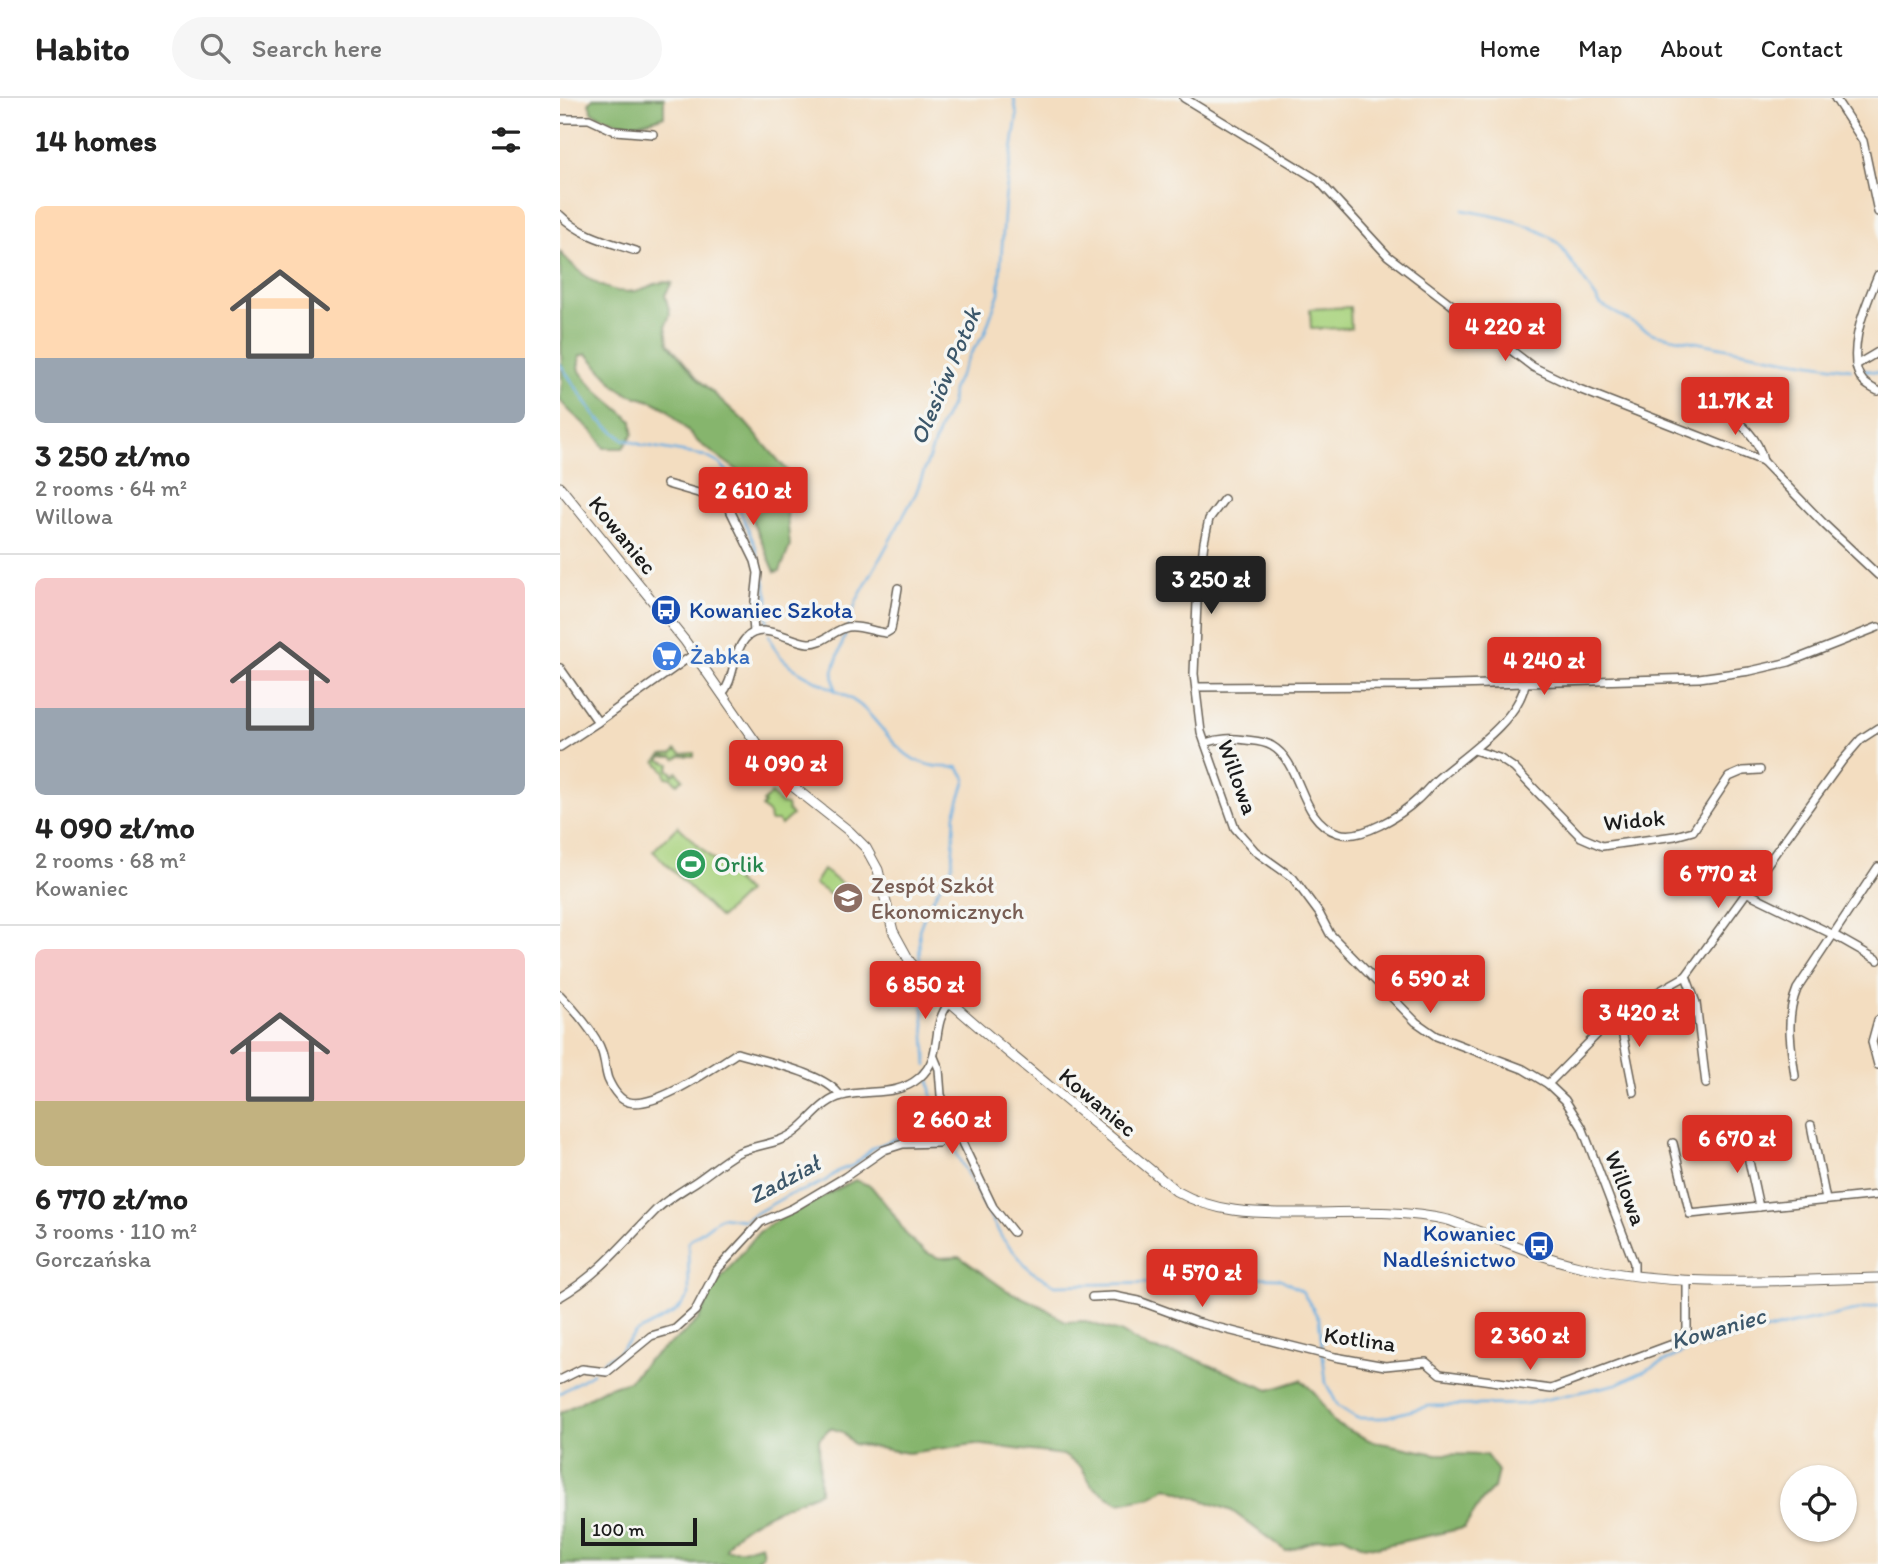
<!DOCTYPE html>
<meta charset="utf-8">
<style>
:root{--surface:#fff;--page:#f6f6f6;--text:#222;--muted:#767676;--line:#e0e0e0;--accent:#d93025}
body{margin:0;font-family:Itim,sans-serif;background:var(--page);color:var(--text);height:100vh;display:flex;flex-direction:column;font-size:26px;white-space:nowrap}
*{box-sizing:border-box;margin:0}
p{font-size:23px;color:var(--muted)}
.icon{flex:none;width:38px;height:38px;fill:none;stroke:currentColor;stroke-width:2;stroke-linecap:round;stroke-linejoin:round}
.map{position:relative;flex:1;overflow:hidden}
.sheet{display:flex;flex-direction:column;background:var(--surface);width:560px}
.sheet>*{flex:none}
.tools{position:absolute;left:1220px;top:1367px;display:grid;gap:14px}
.tools a{display:grid;place-items:center;width:77px;height:77px;border-radius:50%;background:var(--surface);box-shadow:0 2px 5px #0004;font-size:35px}
.scale{position:absolute;left:21px;bottom:18px;width:116px;box-sizing:border-box;padding-left:7px;border:4px solid #1c1c1c;border-top:0;font-size:19px;line-height:24px;white-space:nowrap;color:#1c1c1c;-webkit-text-stroke:5px #f6f6f2;paint-order:stroke}
.price{position:absolute;translate:-50% -60px;padding:0 16px;border-radius:7px;background:var(--accent);color:#fff;font-size:23px;line-height:46px;filter:drop-shadow(0 2px 4px #0008)}
.price::after{content:'';position:absolute;left:50%;top:42px;width:21px;height:16px;margin-left:-10px;background:inherit;clip-path:polygon(0 0,100% 0,50% 100%)}
.price.selected{background:#222;color:#fff}
ul{padding:0;list-style:none}
li{display:grid;align-content:center;gap:14px;height:371px;padding:0 35px}
li+li{border-top:2px solid var(--line)}
li span{display:grid;place-items:center;height:217px;border-radius:10px;color:#555}
li>.icon{margin-inline-start:auto}
span .icon{width:126px;height:126px;fill:#fffc;stroke-width:1}
li b{font-size:30px}
h2{display:flex;justify-content:space-between;align-items:center;height:84px;padding:0 35px;font-size:30px}
header{display:flex;align-items:center;gap:42px;box-sizing:border-box;height:98px;padding:0 35px;background:var(--surface);border-bottom:2px solid var(--line)}
header strong{font-size:33px}
nav{display:flex;gap:38px;margin-inline-start:auto;font-size:24px}
.search{width:490px;height:63px;background:var(--page);display:flex;align-items:center;gap:18px;box-sizing:border-box;padding:0 24px;border-radius:38px;color:var(--muted);font-size:26px}
main{display:flex;flex:1;min-height:0}
.map>svg:first-child{display:block}
</style>
<header>
<strong>Habito</strong>
<div class="search"><svg class="icon" aria-label="search" viewBox="0 0 24 24"><circle cx="10" cy="10" r="6"/><path d="M15 15l6 6"/></svg>Search here</div>
<nav><a>Home</a><a>Map</a><a>About</a><a>Contact</a></nav>
</header>
<main>
<section class="sheet">
<h2>14 homes<svg class="icon" aria-label="filters" viewBox="0 0 24 24"><path d="M4 7h16M4 17h16"/><circle cx="9" cy="7" r="2"/><circle cx="15" cy="17" r="2"/></svg></h2>
<ul>
<li><span style="background:linear-gradient(#ffd9b3 70%,#9aa5b1 0)"><svg class="icon" aria-label="home" viewBox="0 0 24 24"><path d="M3 11l9-7 9 7M6 9v11h12V9"/></svg></span><div><b>3 250 zł/mo</b><p>2 rooms · 64 m²</p><p>Willowa</p></div></li>
<li><span style="background:linear-gradient(#f6c9c9 60%,#9aa5b1 0)"><svg class="icon" aria-label="home" viewBox="0 0 24 24"><path d="M3 11l9-7 9 7M6 9v11h12V9"/></svg></span><div><b>4 090 zł/mo</b><p>2 rooms · 68 m²</p><p>Kowaniec</p></div></li>
<li><span style="background:linear-gradient(#f6c9c9 70%,#c2b280 0)"><svg class="icon" aria-label="home" viewBox="0 0 24 24"><path d="M3 11l9-7 9 7M6 9v11h12V9"/></svg></span><div><b>6 770 zł/mo</b><p>3 rooms · 110 m²</p><p>Gorczańska</p></div></li>
</ul>
</section>
<div class="map">
<svg width="1318" height="1466" viewBox="0 0 1318 1466">
<rect width="100%" height="100%" fill="#f6f6f2"/>
<filter id="ink" filterUnits="userSpaceOnUse"><feTurbulence type="fractalNoise" baseFrequency=".0143" numOctaves="2"/><feDisplacementMap in="SourceGraphic" scale="14" xChannelSelector="R" yChannelSelector="G"/><feConvolveMatrix kernelMatrix="1 2 1 2 8 2 1 2 1" color-interpolation-filters="sRGB"/></filter>
<filter id="wash" filterUnits="userSpaceOnUse"><feTurbulence type="fractalNoise" baseFrequency=".00686" numOctaves="4" result="noise"/><feDisplacementMap in="SourceGraphic" scale="28" xChannelSelector="R" yChannelSelector="G"/><feGaussianBlur stdDeviation="1.57" result="paint"/><feColorMatrix in="noise" values="0 0 0 0 0 0 0 0 0 0 0 0 0 0 0 0 0 1.4 0 .05"/><feComposite in="paint" operator="in"/></filter>
<g filter="url(#wash)">
<rect width="100%" height="100%" fill="#f3ddc0"/>
<g fill="#a9d37e" stroke="#62784d" stroke-width="2">
<polygon points="790,209 791,230 751,231 750,211"/>
<polygon points="116,652 122,656 134,655 134,658 121,658 116,661 113,659 102,659 100,662 110,666 108,672 112,674 113,677 117,674 123,681 117,686 112,680 106,679 105,673 96,663 102,657 112,656"/>
<polygon points="211,696 221,706 227,707 228,713 232,717 221,727 218,723 210,723 209,716 202,709 205,706 203,704"/>
<polygon points="118,728 187,794 160,820 93,753"/>
<polygon points="263,772 285,788 277,801 254,786"/>
</g>
<g fill="#86b56d" stroke="#516844" stroke-width="2">
<path d="M33,0H104V18C75,29 60,29 32,14L29,6Z"/>
<path d="M0,154C19,175 44,198 75,193C91,190 94,182 112,185L105,197L110,216L106,227L108,245L138,281L184,323L233,379L227,419L230,448L220,473L215,474L192,421L180,374L139,345L107,311L94,304L68,296L56,288L27,256L20,258L18,270C32,292 53,305 72,323L73,336L63,350H44C34,328 13,321 0,302L2,284Z"/>
<path d="M295,1082L311,1088L332,1114L348,1139L365,1154L379,1160L400,1159L446,1192L483,1209L506,1224L523,1223L560,1234L590,1251L631,1259L709,1292L741,1282L755,1295L774,1325L811,1343L876,1356L926,1357L938,1373L934,1390L923,1401L904,1430L817,1449L801,1447L783,1438L758,1441L726,1453L672,1413L607,1389L591,1399L559,1405L533,1389L521,1369L503,1357L415,1346L348,1355L293,1346L283,1334L270,1330L259,1341L260,1394C234,1406 174,1424 166,1452H182L201,1446L203,1456L191,1466H0V1315L46,1290L69,1283L87,1263L123,1236L138,1222L156,1186L199,1134L217,1122Z"/>
</g>
<g fill="none" stroke-linecap="round" stroke-linejoin="round">
<g stroke="#6bafe0" stroke-width="2.5">
<path d="M903,112C936,118 973,124 999,146L1041,207L1094,236L1224,261L1291,271"/>
<polyline points="0,266 37,320 63,341 82,347 145,358 160,366 170,376 177,390 179,410 196,450 208,499 207,530"/>
<polyline points="1303,272 1318,274"/>
<path d="M209,537C221,579 271,583 301,608C320,625 333,650 355,662C369,669 383,670 398,669L406,681L395,716L392,768L367,811L359,832L360,871"/>
<polyline points="275,592 273,573 297,502 356,395 381,327 391,307 392,292 411,255 424,237 439,195 445,102 457,18 454,0"/>
<polyline points="361,881 367,968"/>
<polyline points="368,975 374,1008 390,1044 442,1140 471,1173 495,1187 601,1185 679,1179 719,1180 742,1193 759,1221 766,1285 778,1308 797,1320 822,1320 869,1308 965,1306 1057,1286 1128,1252 1233,1226 1318,1208"/>
<polyline points="38,1270 46,1261 57,1256 75,1235 114,1215 121,1208 129,1197 128,1144 161,1119 184,1122 228,1097 245,1092 265,1083 278,1073 294,1067 313,1050 337,1040 360,1035 386,1035"/>
<polyline points="0,1295 33,1275"/>
</g>
</g>
</g>
<g filter="url(#ink)">
<g fill="none" stroke-linecap="round" stroke-linejoin="round">
<g stroke="#676055" stroke-width="10">
<g id="minor">
<polyline points="624,0 758,82 828,158 973,269 1019,291 1203,363 1265,427 1318,477"/>
<polyline points="1275,0 1303,43 1318,114"/>
<polyline points="0,21 29,21 55,33 93,36"/>
<path d="M0,117C21,138 49,144 76,153"/>
<path d="M1318,254L1296,267C1299,282 1305,287 1318,293"/>
<path d="M1296,267C1293,235 1306,207 1318,177"/>
<path d="M1159,309C1179,324 1198,337 1203,363"/>
<polyline points="107,386 152,399 168,408 195,463 198,475 193,522 194,534"/>
<polyline points="664,401 649,421 644,444 637,504 634,576 641,634 675,730 695,753 733,780 759,815 770,836 856,924 876,938 963,971 988,986 1005,1002 1022,1029 1074,1165 1074,1177"/>
<polyline points="0,570 38,624"/>
<polyline points="636,589 859,588 1139,580 1190,573 1229,564 1318,529"/>
<path d="M162,596C175,581 172,556 185,541C202,522 229,543 248,545C264,546 273,532 288,529C299,527 314,534 326,535L331,532L338,490"/>
<path d="M645,645C660,640 671,640 686,642C695,643 704,643 712,648C743,666 738,722 778,735C801,743 841,717 858,701C866,694 872,685 881,678C908,655 958,622 965,586"/>
<polyline points="0,649 38,624 134,556"/>
<polyline points="914,652 939,660 954,670 1021,739 1042,748 1115,738 1133,733 1169,679 1183,673 1200,672"/>
<polyline points="1188,795 1274,837 1318,862"/>
<polyline points="1126,878 1136,905 1146,986"/>
<path d="M0,897C14,911 36,936 42,954C45,963 45,972 48,981C52,990 59,1002 69,1004C96,1011 154,969 177,955C202,963 267,975 280,998"/>
<polyline points="1055,918 1061,928 1074,994"/>
<polyline points="1318,922 1312,944 1318,967"/>
<polyline points="374,959 379,971 381,997 397,1034 433,1109 453,1134"/>
<path d="M1235,978C1231,948 1225,920 1237,891L1318,769"/>
<polyline points="988,986 1055,918 1126,878 1282,663 1301,641 1318,630"/>
<polyline points="1251,1027 1266,1102"/>
<polyline points="1184,1040 1199,1109"/>
<polyline points="1113,1045 1130,1116 1318,1097"/>
<path d="M0,1199C40,1176 66,1142 98,1110C109,1100 125,1091 137,1083C150,1074 163,1063 177,1055C196,1046 219,1047 236,1033C251,1022 263,1002 282,998C308,991 337,999 359,980C385,958 369,928 390,904"/>
<polyline points="532,1199 554,1198 579,1203 636,1224 775,1259 825,1268 866,1264 880,1276 991,1291 1121,1243 1127,1232 1127,1184"/>
<polyline points="0,1282 22,1271 47,1274 91,1238 115,1231 135,1213 156,1173 201,1124 233,1110 285,1079 324,1052 343,1046 378,1045 395,1031"/>
</g>
</g>
<g stroke="#676055" stroke-width="11">
<path id="tertiary" d="M0,389L125,543L208,662L231,687L289,733L306,750L318,772L333,833L350,864L390,904L442,949L616,1093C655,1115 693,1115 737,1115C787,1115 838,1111 888,1122C931,1137 974,1158 1019,1168C1118,1191 1218,1182 1318,1180"/>
</g>
<use href="#minor" stroke="#fff" stroke-width="7"/>
<use href="#tertiary" stroke="#fff" stroke-width="9"/>
</g>
</g>
<defs>
<g id="bus-disc" transform="scale(1.575)"><circle r="9.5" fill="#1a4fb4" stroke="#f6f6f2"/><path d="M-5-6H5V4H4V6H2V4H-2V6H-4V4H-5ZM-3.5-4V0h7V-4ZM-3.5 1.2v1.5H-2V1.2ZM2 1.2v1.5H3.5V1.2Z" fill="#fff"/></g>
<g id="supermarket-disc" transform="scale(1.575)"><circle r="9.5" fill="#3f7fe0" stroke="#f6f6f2"/><path d="M-6-5.5h2.5l.6 2H6L4.5 2H-2.5L-4.4-4H-6ZM-1.5 3.2a1.3 1.3 0 1 0 .1 0ZM3 3.2a1.3 1.3 0 1 0 .1 0Z" fill="#fff"/></g>
<g id="stadium-disc" transform="scale(1.575)"><circle r="9.5" fill="#2e9e5b" stroke="#f6f6f2"/><path d="M0-5a6.5 5 0 1 0 0 10a6.5 5 0 1 0 0-10ZM-3.5-1.8h7v3.6h-7Z" fill="#fff"/></g>
<g id="school-disc" transform="scale(1.575)"><circle r="9.5" fill="#8d6e63" stroke="#f6f6f2"/><path d="M0-5L7-2L0 1L-7-2ZM-4 1L0 2.5L4 1V4Q0 6-4 4Z" fill="#fff"/></g>
</defs>
<g fill-rule="evenodd">
<use href="#bus-disc" x="106" y="512"/>
<use href="#supermarket-disc" x="107" y="558"/>
<use href="#stadium-disc" x="131" y="766"/>
<use href="#school-disc" x="288" y="800"/>
<use href="#bus-disc" x="979" y="1148"/>
</g>
<g text-anchor="middle" dominant-baseline="central" stroke-width="7" stroke-linejoin="round" paint-order="stroke">
<g font-size="23" fill="#1c1c1c" stroke="#f6f6f2">
<text transform="translate(63 437) rotate(51)">Kowaniec</text>
<text transform="translate(678 679) rotate(70)">Willowa</text>
<text transform="translate(1074 722) rotate(-5)">Widok</text>
<text transform="translate(538 1004) rotate(40)">Kowaniec</text>
<text transform="translate(1066 1090) rotate(69)">Willowa</text>
<text transform="translate(800 1241) rotate(8)">Kotlina</text>
</g>
<g font-size="23" fill="#164399" stroke="#f6f6f2" text-anchor="start">
<text x="129" y="512">Kowaniec Szkoła</text>
<text x="956" y="1135" text-anchor="end">Kowaniec<tspan x="956" dy="26">Nadleśnictwo</tspan></text>
</g>
<g font-size="23" fill="#366cbe" stroke="#f6f6f2" text-anchor="start">
<text x="130" y="558">Żabka</text>
</g>
<g font-size="23" fill="#27864d" stroke="#f6f6f2" text-anchor="start">
<text x="154" y="766">Orlik</text>
</g>
<g font-size="23" fill="#785e54" stroke="#f6f6f2" text-anchor="start">
<text x="311" y="787">Zespół Szkół<tspan x="311" dy="26">Ekonomicznych</tspan></text>
</g>
<g font-size="24" font-style="italic" fill="#3c576a" stroke="#f6f6f2">
<text transform="translate(385 278) rotate(-67)">Olesiów Potok</text>
<text transform="translate(224 1081) rotate(-28)">Zadział</text>
<text transform="translate(1158 1230) rotate(-16)">Kowaniec</text>
</g>
</g>
</svg>
<div class="tools">
<a><svg class="icon" aria-label="locate" viewBox="0 0 24 24"><circle cx="12" cy="12" r="6"/><path d="M12 2v4M12 18v4M2 12h4M18 12h4"/></svg></a>
</div>
<div class="scale">100 m</div>
<b class="price" style="left:945px;top:265px">4 220 zł</b>
<b class="price" style="left:1175px;top:339px">11.7K zł</b>
<b class="price" style="left:193px;top:429px">2 610 zł</b>
<b class="price selected" style="left:651px;top:518px">3 250 zł</b>
<b class="price" style="left:984px;top:599px">4 240 zł</b>
<b class="price" style="left:226px;top:702px">4 090 zł</b>
<b class="price" style="left:1158px;top:812px">6 770 zł</b>
<b class="price" style="left:870px;top:917px">6 590 zł</b>
<b class="price" style="left:365px;top:923px">6 850 zł</b>
<b class="price" style="left:1079px;top:951px">3 420 zł</b>
<b class="price" style="left:392px;top:1058px">2 660 zł</b>
<b class="price" style="left:1177px;top:1077px">6 670 zł</b>
<b class="price" style="left:642px;top:1211px">4 570 zł</b>
<b class="price" style="left:970px;top:1274px">2 360 zł</b>
</div>
</main>
